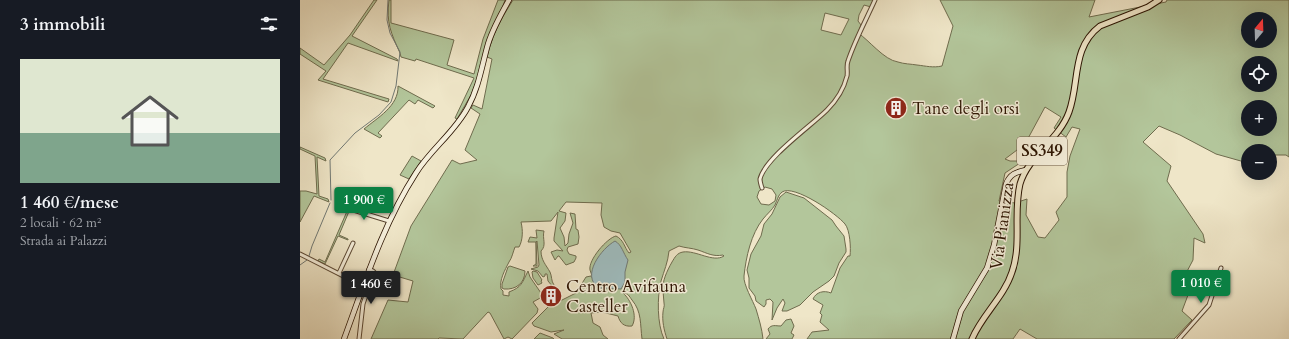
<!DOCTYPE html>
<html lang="it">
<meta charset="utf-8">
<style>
:root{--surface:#171b24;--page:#20242c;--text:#f1f3f6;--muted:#9ea1a6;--accent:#0b8043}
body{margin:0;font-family:Cardo,serif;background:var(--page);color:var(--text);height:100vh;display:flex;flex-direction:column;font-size:15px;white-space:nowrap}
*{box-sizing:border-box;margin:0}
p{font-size:13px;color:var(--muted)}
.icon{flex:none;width:22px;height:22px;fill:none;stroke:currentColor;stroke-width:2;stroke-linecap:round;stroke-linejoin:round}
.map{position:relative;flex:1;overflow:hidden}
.sheet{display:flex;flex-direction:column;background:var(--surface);width:300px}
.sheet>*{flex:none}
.needle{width:26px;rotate:19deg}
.buttons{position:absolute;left:941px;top:12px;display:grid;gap:8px}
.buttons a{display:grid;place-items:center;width:36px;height:36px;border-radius:50%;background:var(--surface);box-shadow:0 4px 16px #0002;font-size:20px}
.price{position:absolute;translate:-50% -34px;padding:0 9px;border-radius:4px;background:var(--accent);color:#fff;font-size:13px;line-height:26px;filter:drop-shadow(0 1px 2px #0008)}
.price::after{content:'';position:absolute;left:50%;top:24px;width:12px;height:9px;margin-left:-6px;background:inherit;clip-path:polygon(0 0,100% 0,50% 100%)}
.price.on{background:#222;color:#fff}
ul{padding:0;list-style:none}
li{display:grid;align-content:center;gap:8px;height:212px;padding:0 20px}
li span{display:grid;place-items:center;height:124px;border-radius:0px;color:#555}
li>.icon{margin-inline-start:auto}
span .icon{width:72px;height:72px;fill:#fffc;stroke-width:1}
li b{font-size:17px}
h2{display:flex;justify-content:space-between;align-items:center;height:48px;padding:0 20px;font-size:17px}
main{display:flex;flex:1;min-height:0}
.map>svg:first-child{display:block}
</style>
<main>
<section class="sheet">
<h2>3 immobili<svg class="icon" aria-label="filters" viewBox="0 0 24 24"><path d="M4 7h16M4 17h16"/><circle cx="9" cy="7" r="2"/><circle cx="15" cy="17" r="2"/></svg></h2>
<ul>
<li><span style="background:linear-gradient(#dfe7d0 60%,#7fa58c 0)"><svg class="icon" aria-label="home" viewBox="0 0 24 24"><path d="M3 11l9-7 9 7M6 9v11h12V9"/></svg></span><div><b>1 460 €/mese</b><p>2 locali · 62 m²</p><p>Strada ai Palazzi</p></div></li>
</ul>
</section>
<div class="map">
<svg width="989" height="339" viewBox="0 0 989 339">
<rect width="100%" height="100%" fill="#efe6c8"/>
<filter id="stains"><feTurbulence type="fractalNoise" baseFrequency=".005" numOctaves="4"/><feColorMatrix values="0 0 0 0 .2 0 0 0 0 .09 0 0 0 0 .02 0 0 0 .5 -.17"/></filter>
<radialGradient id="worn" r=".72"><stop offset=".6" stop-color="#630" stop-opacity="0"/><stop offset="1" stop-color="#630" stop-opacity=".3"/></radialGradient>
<g fill="#b3c69b" stroke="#6f6c4e" fill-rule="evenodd">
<polygon points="74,0 77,0 52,36 97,59 98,61 48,43 23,79 89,99 88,102 18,80 26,71 0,54 0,48 24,65 50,35"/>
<path d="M89,0H91V23L154,40L147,65L174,74L183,39L198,0H205L175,85L171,95L157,119L155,118L174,78L116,59L115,61L101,57L100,53C91,33 86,23 89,0Z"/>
<path d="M213,0H574L571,7L564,5L559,15L558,21L561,25L558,33C569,40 584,60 598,62C604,64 611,64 617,65C626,66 633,68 642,66L653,26L640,0H795L789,17L866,2L867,0H989V157L986,155H970V151H948V163L916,154L880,135L859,126L843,142L871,166L867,181L903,234L905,243L894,238L893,260L883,279L891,287L882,311L892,320L874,339H737L720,329L713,339H507L512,332L529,330L520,322L522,315L520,313L523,305L513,299C516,292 524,290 531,293L540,268L548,256H550C551,248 550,230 545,224C537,214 494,184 482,192C478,195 477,201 475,205C472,210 467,214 463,219C451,234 446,257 444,276C443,284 453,301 456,309C459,319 462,329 463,339H367C364,330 362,321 363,312C363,309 365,306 364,303C364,299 363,295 363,291C362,281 367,271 372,262C375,257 377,253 383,252C396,250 413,263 424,256L423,255C413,257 407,253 398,250C392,248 385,248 379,246L369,251C368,262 364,271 361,281C357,297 357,324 364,339H342C340,324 342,312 332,300C329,296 328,293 323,293C331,300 338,316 332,326C324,327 320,323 318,316L302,312L291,313L293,323L300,327L303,335L308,339H262L254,334L264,330L251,332L234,326L232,323L248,307L276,293L286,277L291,276L296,284C294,279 291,274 290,270C288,260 307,238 316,236C324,240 324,247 329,253L331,252L320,233L311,231L304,227L301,215L302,203L266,202L259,211L266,213L265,221L260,228L264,237L265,246L268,243L269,234L273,223L270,213L275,214L276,229L278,230L279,237L278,244L268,247L267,250L269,254L276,256V258L274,262L266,265L259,256H258L255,260L251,252L257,250L263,251L254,241V238L258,212L251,221L221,222C223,230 223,240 219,247H215C213,252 212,258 209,262C205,270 199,280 201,289L203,291V295L209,296V292C222,287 222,283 228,271L230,277L241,293L242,297L233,302L238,309L237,313L212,339L208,337L204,339L190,313L188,312L163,339L139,338L138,339H71L88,300L108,302L113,281L93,275L111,226L152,160L160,164L177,160L165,150L180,114L171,108L173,105L182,109L192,59L187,57C192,35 201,19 213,0ZM525,13L549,19L541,35L521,30ZM948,19H970V41H948ZM948,63H970V85H948ZM745,107L761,117L754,128L766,137L772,127L780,129L770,156L767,172V197L756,212L759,220L745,238L738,237L726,215L727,199L715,203L699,201L705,173L723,161H710L705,159L725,144ZM948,107H970V129H948ZM465,187L472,189L476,195L475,201L469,205L461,204L457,197L459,191Z"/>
<path d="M98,86L135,106L133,108L118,100L115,104L109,100L78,133L82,136L80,138L64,129C77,118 99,106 98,86Z"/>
<polygon points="0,147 25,158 26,161 17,157 19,196 28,199 29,202 14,196 0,222 0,191 6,191 17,194 15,156 0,149"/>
<polygon points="112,156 121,161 109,179 100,175"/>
<polygon points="486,192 504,198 532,220 536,226 544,236 546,249 546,252 539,263 534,276 529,281 513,292 500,305 487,311 482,311 485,303 483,299 477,308 472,320 473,302 470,299 466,300 466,304 464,307 456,301 455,296 449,288 449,278 447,270 451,254 461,236 464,224 472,214 480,197"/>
<polygon points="48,209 50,209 39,235 48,239 48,240 38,236 25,264 18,261 19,259 25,262"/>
<path d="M236,230L244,231C242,239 247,245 241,251C241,260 246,265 250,272C252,276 251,281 254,285L253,287L248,281L247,274H245V276L243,277L238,271L231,269L238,267L239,265L237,241L236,242L237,264V266H233L236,264V242H228L230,237L237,238Z"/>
<path d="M210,266L225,271C225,283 216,290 204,289L202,288V284L208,267Z"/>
<polygon points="233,271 237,272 242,280 241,281 242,283 238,285 233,278 232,272"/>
<path d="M491,319L494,326L491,333L494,335L492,339H466L470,334L468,329C472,324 475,326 481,326L486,320Z"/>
<polygon points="240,333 253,338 254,339 234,339"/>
</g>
<path fill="#9fbdc0" stroke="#717974" d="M315,241C322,245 323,253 328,260L325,272V282L321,289L299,288C280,276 302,248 315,241Z"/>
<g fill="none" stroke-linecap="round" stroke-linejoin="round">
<g stroke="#717974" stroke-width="1">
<polyline points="31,200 30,160 55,133 79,115 91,102 96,86 100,52 90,33 87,20 88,0"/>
<polyline points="9,256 12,246 30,203"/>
<polyline points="0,265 7,260"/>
</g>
<g stroke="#5c4833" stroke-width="5">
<g id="street">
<path d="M462,188C461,185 460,182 460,179C465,158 511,126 527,110C536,101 544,88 547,76C548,71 546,66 548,61C555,40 566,20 575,0"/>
<polyline points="50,209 89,221"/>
<polyline points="0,254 63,286"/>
<polyline points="39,273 53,243"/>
<polyline points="59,339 63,304 74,272 73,271 69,269"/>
<polyline points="879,339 909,305 921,268"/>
</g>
</g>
<g stroke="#2b1301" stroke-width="6">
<g id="secondary">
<path d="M44,339C65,282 83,224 116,173C131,149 155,132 168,107C179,87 182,65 188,44C193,28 201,14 209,0"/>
<path d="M653,339L661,311L687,268L694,245L706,184C710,174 716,172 726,170"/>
</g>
</g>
<g stroke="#2b1301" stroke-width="7">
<path id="primary" d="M672,339C682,315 704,297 712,272C722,244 713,213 720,184C728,156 759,140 769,112C780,82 771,48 800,26L848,7L859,0"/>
</g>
<use href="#street" stroke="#f5efdb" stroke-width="3"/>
<use href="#secondary" stroke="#f5efdb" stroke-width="4.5"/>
<use href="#primary" stroke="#efe6c8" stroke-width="5"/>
</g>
<defs>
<g id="building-disc" transform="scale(1.15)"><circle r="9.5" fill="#8f2418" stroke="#f5efdb"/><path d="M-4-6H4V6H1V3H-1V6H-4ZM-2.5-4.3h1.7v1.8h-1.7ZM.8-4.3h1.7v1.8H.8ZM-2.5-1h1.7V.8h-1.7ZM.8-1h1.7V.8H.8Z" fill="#fff"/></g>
</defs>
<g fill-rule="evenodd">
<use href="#building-disc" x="596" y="108"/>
<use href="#building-disc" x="251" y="296"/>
</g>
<g text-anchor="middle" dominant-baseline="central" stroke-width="3" stroke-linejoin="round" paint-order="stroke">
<rect fill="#f5efdb" stroke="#685542" stroke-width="1" x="717" y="137" width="50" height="28" rx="3"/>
<g font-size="16" font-weight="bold" fill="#2b1301">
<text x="742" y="151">SS349</text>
</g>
<g font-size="17" fill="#2b1301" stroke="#f5efdb" text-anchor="start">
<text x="612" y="108">Tane degli orsi</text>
<text x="266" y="286">Centro Avifauna<tspan x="266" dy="20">Casteller</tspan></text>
</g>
<g font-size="17" fill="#2b1301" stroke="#f5efdb">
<text transform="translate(702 226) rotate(-82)">Via Pianizza</text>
</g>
</g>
<rect width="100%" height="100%" filter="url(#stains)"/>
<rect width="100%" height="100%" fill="url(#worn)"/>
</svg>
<div class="buttons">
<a><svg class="needle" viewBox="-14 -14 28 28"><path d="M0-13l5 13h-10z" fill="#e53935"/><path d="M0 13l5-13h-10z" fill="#9ea1a6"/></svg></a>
<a><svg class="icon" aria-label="locate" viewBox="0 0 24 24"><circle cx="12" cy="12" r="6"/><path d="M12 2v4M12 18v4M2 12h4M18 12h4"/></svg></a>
<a>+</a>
<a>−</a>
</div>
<b class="price" style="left:64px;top:221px">1 900 €</b>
<b class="price" style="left:901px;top:304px">1 010 €</b>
<b class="price on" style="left:71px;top:305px">1 460 €</b>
</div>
</main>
